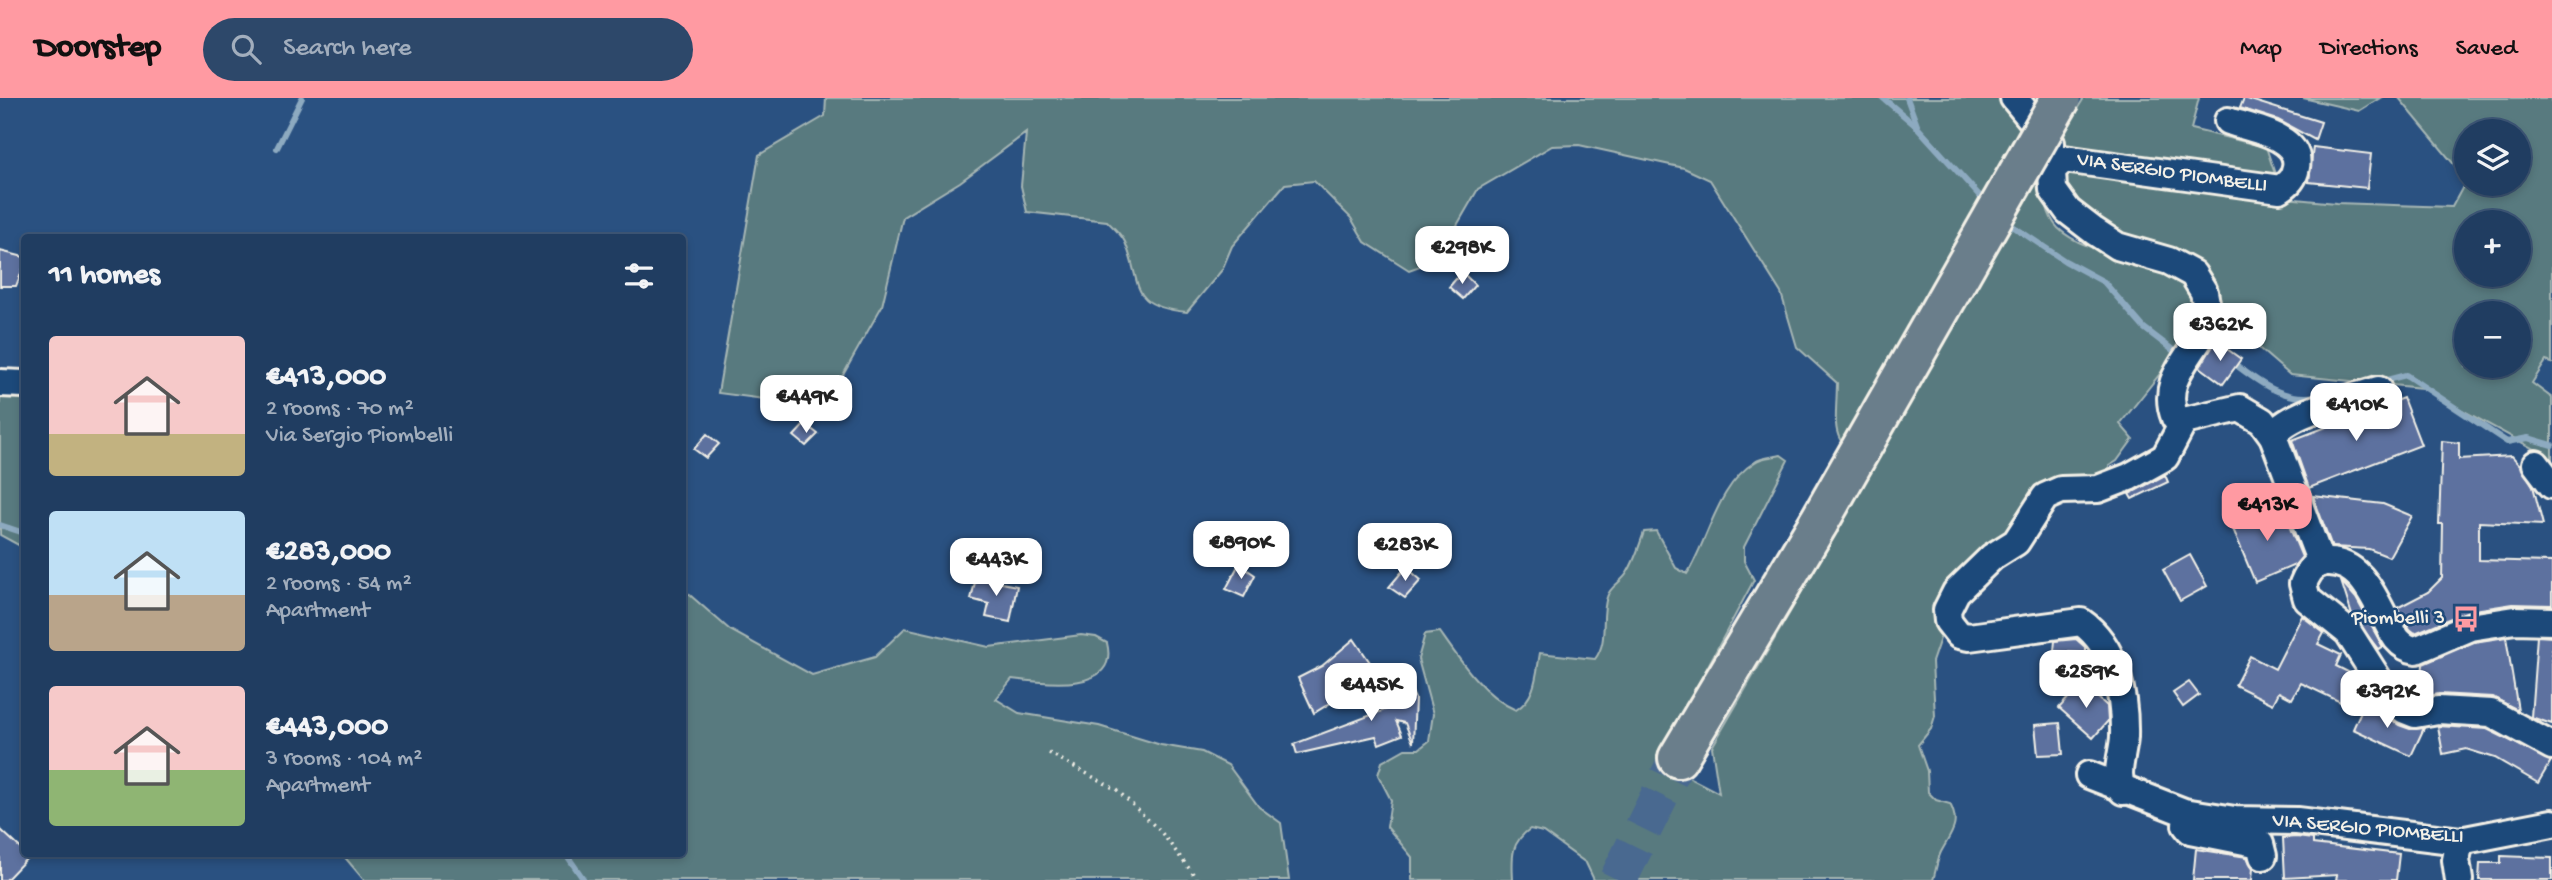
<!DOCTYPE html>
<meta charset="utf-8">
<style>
:root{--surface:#203d61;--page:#2d486a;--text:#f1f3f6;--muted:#a2aebd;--line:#3d5676;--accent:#ff9aa2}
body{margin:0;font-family:"Gochi Hand",sans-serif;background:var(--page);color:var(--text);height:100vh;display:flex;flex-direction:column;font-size:26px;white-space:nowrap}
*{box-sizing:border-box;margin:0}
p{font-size:23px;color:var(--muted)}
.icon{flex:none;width:38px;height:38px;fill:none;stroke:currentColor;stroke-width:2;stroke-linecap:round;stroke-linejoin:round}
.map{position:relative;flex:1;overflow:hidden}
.details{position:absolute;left:21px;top:136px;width:665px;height:623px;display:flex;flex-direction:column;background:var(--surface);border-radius:7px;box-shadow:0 4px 10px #0003,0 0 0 2px var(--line)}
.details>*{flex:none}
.buttons{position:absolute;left:2454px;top:21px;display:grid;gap:14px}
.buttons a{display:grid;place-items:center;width:77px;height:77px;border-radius:50%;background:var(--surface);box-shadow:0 4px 10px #0003,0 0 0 2px var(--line);font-size:35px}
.price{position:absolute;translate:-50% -60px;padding:0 16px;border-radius:14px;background:#fff;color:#222;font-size:23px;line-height:46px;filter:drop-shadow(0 2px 4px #0008)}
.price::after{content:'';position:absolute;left:50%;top:42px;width:21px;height:16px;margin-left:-10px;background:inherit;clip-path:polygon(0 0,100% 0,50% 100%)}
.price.selected{background:var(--accent);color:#111}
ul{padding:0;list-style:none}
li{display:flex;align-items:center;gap:21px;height:175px;padding:0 28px}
li span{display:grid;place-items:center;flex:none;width:196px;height:140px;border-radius:7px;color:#555}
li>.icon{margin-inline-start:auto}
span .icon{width:84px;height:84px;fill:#fffc;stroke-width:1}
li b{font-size:30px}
h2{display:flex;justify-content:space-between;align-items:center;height:84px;padding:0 28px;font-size:30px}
header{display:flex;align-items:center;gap:42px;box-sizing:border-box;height:98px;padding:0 35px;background:var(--accent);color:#111}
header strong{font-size:33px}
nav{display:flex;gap:38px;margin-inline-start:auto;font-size:24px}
.search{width:490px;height:63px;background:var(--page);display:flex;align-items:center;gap:18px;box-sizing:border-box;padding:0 24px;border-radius:38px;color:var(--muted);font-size:26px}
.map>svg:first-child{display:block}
</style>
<header>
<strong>Doorstep</strong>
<div class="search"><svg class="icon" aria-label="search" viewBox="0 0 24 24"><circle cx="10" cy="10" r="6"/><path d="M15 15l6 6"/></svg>Search here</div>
<nav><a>Map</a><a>Directions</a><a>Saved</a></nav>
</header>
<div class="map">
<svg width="2552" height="782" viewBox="0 0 2552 782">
<rect width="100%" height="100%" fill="#2a5181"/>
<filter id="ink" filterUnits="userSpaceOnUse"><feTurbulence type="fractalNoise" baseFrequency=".0143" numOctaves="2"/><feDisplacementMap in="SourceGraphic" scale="14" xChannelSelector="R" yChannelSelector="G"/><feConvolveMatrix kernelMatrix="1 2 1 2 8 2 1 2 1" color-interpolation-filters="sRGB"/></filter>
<g filter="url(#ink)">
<g fill="#597a7f" stroke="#a6b6b4" stroke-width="2" fill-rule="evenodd">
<path d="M826,0H2040L2009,50L2042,67L2084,0H2199L2191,31L2266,49L2277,82L2118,62L2120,84L2336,105L2452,109L2466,83L2518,86V33H2466V81L2399,0H2552V265L2546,263L2532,285L2552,300V361L2422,290L2290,277L2225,221L2217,185L2175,160L2117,138L2042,68C2044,89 2043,114 2058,130C2090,162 2174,161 2197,197C2201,204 2201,215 2202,223L2120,326L2133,341L2117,363L2109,368L2111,381L2059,386L2012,441L1961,479L1932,564L1935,618L1931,631L1918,647L1927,673L1928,694L1936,702L1950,706C1961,727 1951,735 1941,754C1937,762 1936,773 1933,782H1594L1586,765L1543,734L1530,731C1510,745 1512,760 1513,782H1412V759L1387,729L1391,702L1378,677L1382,664L1405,651H1419L1429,643L1433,616L1418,561L1425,536L1440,534C1459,561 1484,599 1516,612C1536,600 1536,577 1540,555L1595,561C1609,543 1600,520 1607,499C1610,488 1621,485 1627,475C1635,463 1639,448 1644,434L1656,433L1676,470L1687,476C1708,442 1718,386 1755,364C1761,359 1773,359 1781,357L1788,362L1744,449V463L1754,482L1657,663L1719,695L1712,649L1873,371C1828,340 1836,337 1837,285L1797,249L1781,195L1710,82L1684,70L1579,47L1552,48L1478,91L1437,162L1409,172L1365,144L1351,120L1314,83L1285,86L1232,148L1222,172L1187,214C1127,208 1143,188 1125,144C1121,136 1113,129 1107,123L1027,114L1021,88L1026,35L960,84L903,119L882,208L825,309L718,295L759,57L825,18ZM2466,124H2518V177H2466ZM2466,215H2518V268H2466Z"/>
<polygon points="2303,0 2380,0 2359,13"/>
<polygon points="0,299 24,300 24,450 0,437"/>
<path d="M683,491L730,532L812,577L875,559L905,530L989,549L1081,537L1096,539L1107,545C1120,596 1043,585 1012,581L996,601L1019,615L1099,628L1161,647L1202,654L1228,667L1259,709L1281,725L1289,782H364L342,756H682Z"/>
</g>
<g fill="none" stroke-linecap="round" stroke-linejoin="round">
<g stroke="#8daac0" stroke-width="6">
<polyline points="1883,0 1916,28"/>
<polyline points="1907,0 1918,30 1987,106"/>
<polyline points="277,50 302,0"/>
<polyline points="2005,123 2065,163 2104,184 2144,230 2174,253 2182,252"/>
<path d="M2231,263C2257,283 2283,304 2317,298"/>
<polyline points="2379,284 2406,277 2507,344 2528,340 2552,347"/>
<polyline points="0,427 24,435"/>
<polyline points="566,756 584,782"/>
</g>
</g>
<g fill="#5d719f" stroke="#f4f1e8" stroke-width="2">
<polygon points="2244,0 2321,24 2315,42 2278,22 2240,10"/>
<polygon points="2313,49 2371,56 2367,90 2309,84"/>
<polygon points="0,153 24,159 24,168 16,188 0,188"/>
<polygon points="1462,174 1475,187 1463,201 1449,189"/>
<polygon points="2216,243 2241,261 2223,286 2200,269"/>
<polygon points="2403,300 2421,347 2309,390 2292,342"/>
<polygon points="805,326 818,336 806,348 794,338"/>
<polygon points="707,336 719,346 706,360 694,351"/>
<polygon points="2442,343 2459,345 2459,361 2512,358 2521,368 2533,388 2543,427 2479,424 2479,462 2552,464 2552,507 2513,506 2468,513 2415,535 2410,531 2397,510 2428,494 2442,480 2443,426 2439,426"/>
<polygon points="2165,377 2168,384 2132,401 2129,396"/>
<polygon points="2313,398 2383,406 2412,418 2389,459 2369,451 2332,449"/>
<polygon points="2280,406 2302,459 2295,467 2255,484 2231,426"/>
<polygon points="2190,457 2207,488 2180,503 2163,472"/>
<polygon points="1239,466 1255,477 1244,499 1226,491"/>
<polygon points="1406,469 1421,482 1405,500 1389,489"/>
<polygon points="976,480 1017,488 1010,524 986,519 989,506 971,501"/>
<polygon points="2341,483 2356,500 2383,549 2378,551 2352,517"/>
<polygon points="2302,518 2324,535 2318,546 2341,557 2336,568 2358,579 2365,590 2355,611 2301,585 2292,601 2279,594 2273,606 2235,587 2250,558 2275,571"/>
<polygon points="2537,538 2552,539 2552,626 2531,619"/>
<polygon points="2506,539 2518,612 2492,599 2439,596 2421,599 2423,566 2474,544"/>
<polygon points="1354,541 1378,576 1314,615 1298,580 1322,568"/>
<polygon points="2076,541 2085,549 2085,555 2054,553 2055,543"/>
<polygon points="1406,579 1415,601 1413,645 1405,625 1396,623 1402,637 1379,646 1376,638 1297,656 1294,646 1398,607 1388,584"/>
<polygon points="2189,584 2199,597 2183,609 2173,595"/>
<polygon points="2082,585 2107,608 2108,623 2093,640 2059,610"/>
<polygon points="2365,604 2399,627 2410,631 2424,630 2411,658 2353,631"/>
<polygon points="2060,625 2063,656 2038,657 2035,627"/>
<polygon points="2438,628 2487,631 2551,663 2538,685 2495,660 2466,651 2443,656"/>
<polygon points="0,731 29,758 6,782 0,782"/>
<polygon points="2296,739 2313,741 2313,746 2399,756 2396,782 2336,782 2337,777 2285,780 2283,740"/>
<polygon points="2196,751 2247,759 2253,770 2252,782 2193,782"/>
<polygon points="2501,758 2552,760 2552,782 2479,782 2480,765 2501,765"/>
</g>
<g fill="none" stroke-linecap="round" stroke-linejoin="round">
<polyline stroke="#486990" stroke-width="38" stroke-dasharray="38 19" stroke-linecap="butt" points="1618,782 1678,660"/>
<g stroke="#f4f1e8" stroke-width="32">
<g id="minor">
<polyline points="2014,0 2051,45"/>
<path d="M2228,23C2249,30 2302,38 2296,69C2294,80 2289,85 2280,91L2064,61L2052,72L2053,92L2068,113L2094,133L2117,148L2169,163L2193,176L2204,194L2209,222C2195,258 2159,279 2175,320L2184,323L2240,310L2262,323L2273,338L2321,465"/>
<polyline points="0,285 24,286"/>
<path d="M2273,338C2287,314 2351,301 2378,292"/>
<polyline points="2536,366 2552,387"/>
<path d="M2552,523L2515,522L2470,529L2416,552C2409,551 2402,547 2397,541C2378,515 2367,461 2325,464C2313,465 2307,476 2303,486L2307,501L2348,534L2390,600L2405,612L2415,616L2438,612L2491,615L2552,648"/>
<polyline points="2089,677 2184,714 2235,722 2297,723 2460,743 2552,725"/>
<path d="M2123,693C2114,676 2123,657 2124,639C2125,598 2116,548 2081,524L1969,539L1959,537L1948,523L1947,512L1956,494L1992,459L2016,444L2045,399L2061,392L2098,391L2129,379L2165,359L2184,323"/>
<polyline points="2186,727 2190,732 2260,746 2263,758"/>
<polyline points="2459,782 2456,762 2460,743"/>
</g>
</g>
<g stroke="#f4f1e8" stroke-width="44">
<polyline id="highway" points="1678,660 1819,424"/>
</g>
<polyline stroke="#f4f1e8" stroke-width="3.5" stroke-dasharray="2 5" stroke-linecap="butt" points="1049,655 1117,692 1161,734 1198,782"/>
<use href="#minor" stroke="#1f4a7a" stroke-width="26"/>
<use href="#highway" stroke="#6b7e8b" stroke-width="38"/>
<g stroke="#f4f1e8" stroke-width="44" stroke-linecap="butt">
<polyline id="highway-bridge" points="1819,424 2061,0"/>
</g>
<use href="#highway-bridge" stroke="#6b7e8b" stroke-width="38"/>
</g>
</g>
<defs>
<g id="bus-bare" transform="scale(2.1)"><path d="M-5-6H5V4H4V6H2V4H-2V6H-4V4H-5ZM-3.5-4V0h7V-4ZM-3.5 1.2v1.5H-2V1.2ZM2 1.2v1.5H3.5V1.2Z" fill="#ff9aa2" stroke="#1f4a7a" stroke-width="2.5" paint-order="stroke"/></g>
</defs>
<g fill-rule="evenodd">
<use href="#bus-bare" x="2466" y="521"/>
</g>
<g text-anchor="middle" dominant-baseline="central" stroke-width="5" stroke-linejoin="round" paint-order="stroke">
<g font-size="21" fill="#f4f1e8" stroke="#1f4a7a">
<text transform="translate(2172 76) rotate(8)">VIA SERGIO PIOMBELLI</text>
<text transform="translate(2368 732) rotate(5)">VIA SERGIO PIOMBELLI</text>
</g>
<g font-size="21" fill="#f4f1e8" stroke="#1f4a7a" text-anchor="end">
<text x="2445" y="521">Piombelli 3</text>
</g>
</g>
</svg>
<div class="buttons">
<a><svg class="icon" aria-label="layers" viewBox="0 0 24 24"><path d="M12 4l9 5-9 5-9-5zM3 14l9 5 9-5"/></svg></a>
<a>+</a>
<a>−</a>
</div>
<b class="price" style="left:1462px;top:188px">€298K</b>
<b class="price" style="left:2220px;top:265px">€362K</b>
<b class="price" style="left:806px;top:337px">€449K</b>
<b class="price" style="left:2356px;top:345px">€410K</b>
<b class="price selected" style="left:2267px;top:445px">€413K</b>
<b class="price" style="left:1241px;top:483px">€890K</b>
<b class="price" style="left:1405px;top:485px">€283K</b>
<b class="price" style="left:996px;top:500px">€443K</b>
<b class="price" style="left:2086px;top:612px">€259K</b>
<b class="price" style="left:1371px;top:625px">€445K</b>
<b class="price" style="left:2387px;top:632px">€392K</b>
<section class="details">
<h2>11 homes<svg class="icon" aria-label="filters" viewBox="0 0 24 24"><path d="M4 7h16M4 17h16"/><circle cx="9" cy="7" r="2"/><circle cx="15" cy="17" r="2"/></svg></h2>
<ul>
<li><span style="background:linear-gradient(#f6c9c9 70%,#c2b280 0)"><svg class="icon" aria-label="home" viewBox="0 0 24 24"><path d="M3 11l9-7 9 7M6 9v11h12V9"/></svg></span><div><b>€413,000</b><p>2 rooms · 70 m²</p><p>Via Sergio Piombelli</p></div></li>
<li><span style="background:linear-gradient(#bfe0f5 60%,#b9a48a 0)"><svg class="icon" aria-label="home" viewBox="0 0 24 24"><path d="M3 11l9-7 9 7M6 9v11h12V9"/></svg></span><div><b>€283,000</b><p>2 rooms · 54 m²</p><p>Apartment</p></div></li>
<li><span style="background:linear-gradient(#f6c9c9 60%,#8fb573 0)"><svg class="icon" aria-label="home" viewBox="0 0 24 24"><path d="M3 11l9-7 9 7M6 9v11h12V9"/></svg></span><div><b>€443,000</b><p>3 rooms · 104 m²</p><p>Apartment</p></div></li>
</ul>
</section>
</div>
